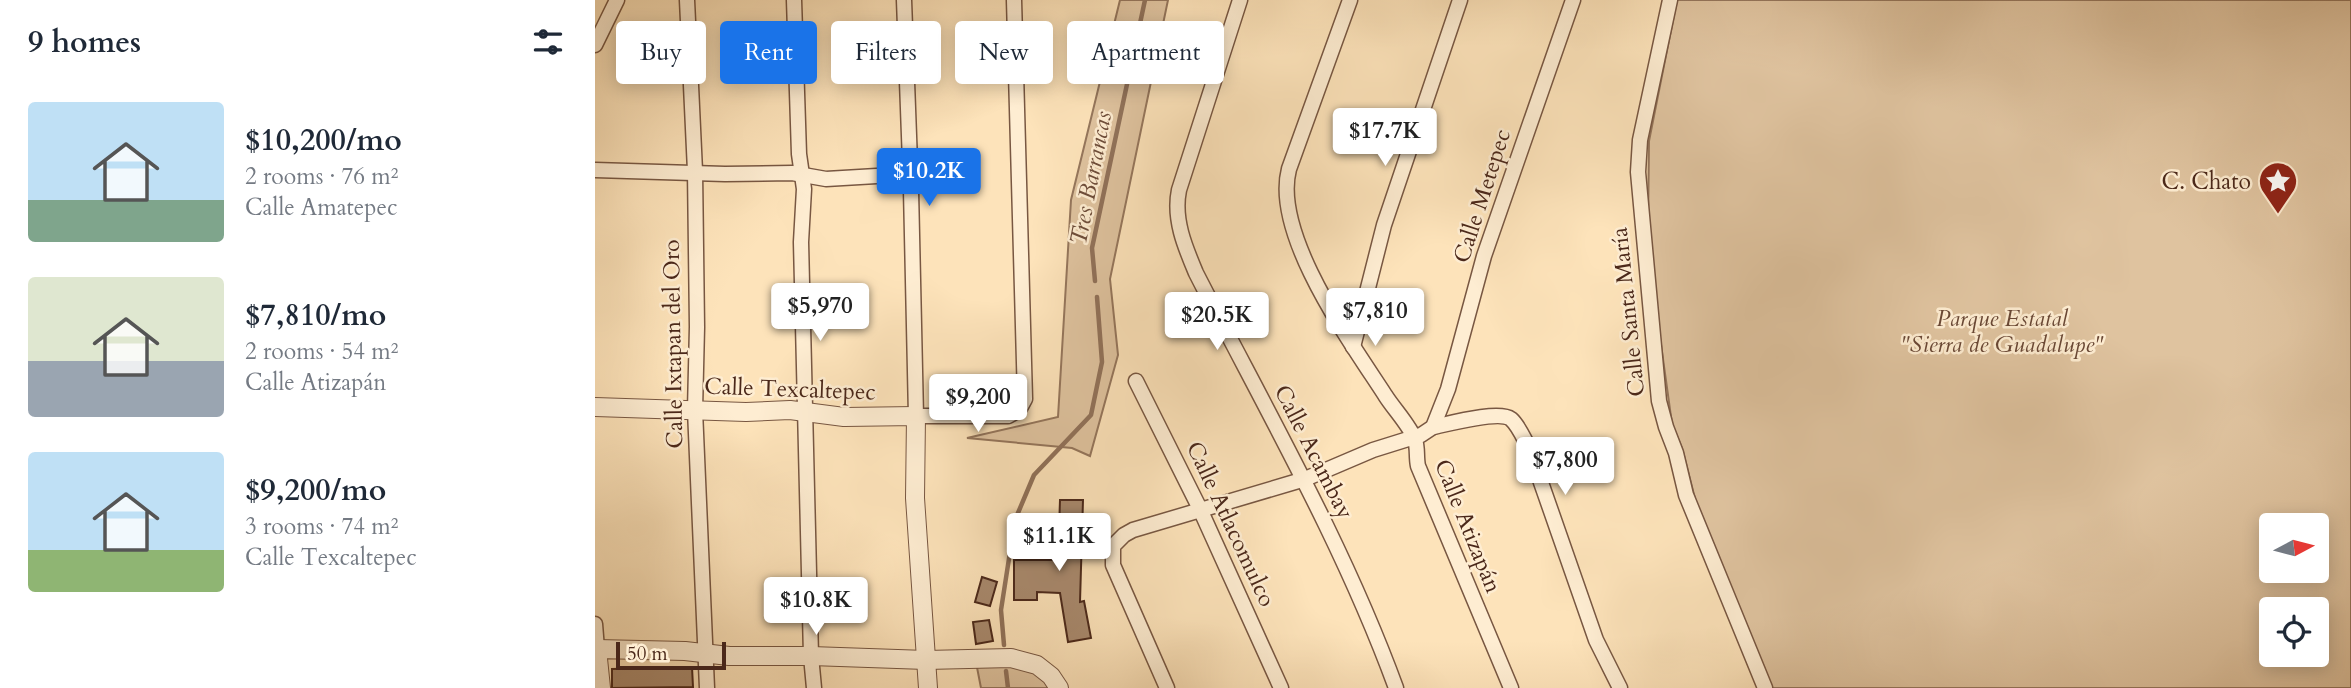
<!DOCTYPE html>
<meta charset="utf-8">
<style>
:root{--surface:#fff;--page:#f6f6f7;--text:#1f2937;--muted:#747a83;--accent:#1a73e8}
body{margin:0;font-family:Cardo,serif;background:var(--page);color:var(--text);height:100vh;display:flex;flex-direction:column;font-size:26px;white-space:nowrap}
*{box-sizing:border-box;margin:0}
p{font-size:23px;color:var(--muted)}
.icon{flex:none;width:38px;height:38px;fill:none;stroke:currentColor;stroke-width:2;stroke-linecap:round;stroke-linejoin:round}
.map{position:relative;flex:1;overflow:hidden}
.panel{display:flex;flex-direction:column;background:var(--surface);width:595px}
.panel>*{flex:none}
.banner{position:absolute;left:21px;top:21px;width:665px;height:63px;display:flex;gap:14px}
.needle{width:46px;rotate:83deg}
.buttons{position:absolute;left:1664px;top:513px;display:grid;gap:14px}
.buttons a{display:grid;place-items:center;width:70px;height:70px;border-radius:7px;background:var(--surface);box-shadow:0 4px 18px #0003;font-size:35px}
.scale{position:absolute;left:21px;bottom:18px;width:110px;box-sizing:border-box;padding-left:7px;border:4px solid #4b281a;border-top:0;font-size:19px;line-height:24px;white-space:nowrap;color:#4b281a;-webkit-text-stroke:5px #feedd2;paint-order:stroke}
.price{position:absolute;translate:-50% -60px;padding:0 16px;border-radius:7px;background:#fff;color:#222;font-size:23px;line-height:46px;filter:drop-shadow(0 2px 4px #0008)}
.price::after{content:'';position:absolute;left:50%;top:42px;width:21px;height:16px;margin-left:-10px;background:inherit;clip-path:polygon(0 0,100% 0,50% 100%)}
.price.on{background:var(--accent);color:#fff}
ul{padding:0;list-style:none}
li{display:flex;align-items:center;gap:21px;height:175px;padding:0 28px}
li span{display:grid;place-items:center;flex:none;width:196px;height:140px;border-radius:7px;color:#555}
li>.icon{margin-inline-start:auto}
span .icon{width:84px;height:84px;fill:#fffc;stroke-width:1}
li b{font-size:30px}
h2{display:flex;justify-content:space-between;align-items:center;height:84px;padding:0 28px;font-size:30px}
.chip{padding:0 24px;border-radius:7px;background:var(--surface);box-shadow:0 4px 18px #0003;font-size:24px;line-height:63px}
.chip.on{background:var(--accent);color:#fff}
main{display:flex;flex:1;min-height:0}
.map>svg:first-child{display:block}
</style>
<main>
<section class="panel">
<h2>9 homes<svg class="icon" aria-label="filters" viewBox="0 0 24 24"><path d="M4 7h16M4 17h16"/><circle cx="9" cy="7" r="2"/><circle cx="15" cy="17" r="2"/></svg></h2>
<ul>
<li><span style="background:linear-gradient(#bfe0f5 70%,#7fa58c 0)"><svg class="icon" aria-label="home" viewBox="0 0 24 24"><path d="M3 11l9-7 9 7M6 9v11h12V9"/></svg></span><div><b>$10,200/mo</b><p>2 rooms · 76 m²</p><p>Calle Amatepec</p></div></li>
<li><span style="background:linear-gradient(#dfe7d0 60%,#9aa5b1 0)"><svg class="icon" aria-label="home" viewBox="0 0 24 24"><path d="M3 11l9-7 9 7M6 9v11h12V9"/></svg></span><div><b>$7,810/mo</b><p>2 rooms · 54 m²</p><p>Calle Atizapán</p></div></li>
<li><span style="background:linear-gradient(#bfe0f5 70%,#8fb573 0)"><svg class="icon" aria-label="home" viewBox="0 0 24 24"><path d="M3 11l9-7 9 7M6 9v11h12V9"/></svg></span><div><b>$9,200/mo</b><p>3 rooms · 74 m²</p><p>Calle Texcaltepec</p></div></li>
</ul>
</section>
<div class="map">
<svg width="1756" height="688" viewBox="0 0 1756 688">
<rect width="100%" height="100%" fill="#fde3ba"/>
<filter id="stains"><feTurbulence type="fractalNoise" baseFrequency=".00286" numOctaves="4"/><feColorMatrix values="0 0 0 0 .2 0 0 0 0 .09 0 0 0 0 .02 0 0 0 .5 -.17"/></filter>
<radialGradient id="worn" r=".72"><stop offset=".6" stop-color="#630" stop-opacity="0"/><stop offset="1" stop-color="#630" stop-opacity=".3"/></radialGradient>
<g fill="#dfc39f" stroke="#95765c" stroke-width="2" fill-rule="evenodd">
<polygon points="525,0 573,0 515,279 523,355 495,456 477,448 372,438 463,417 476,200"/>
<path d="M1082,0H1756V688H1169L1111,541L1087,448L1077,424L1063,323L1053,230L1054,141ZM1676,525H1722V570H1676ZM1676,609H1722V654H1676Z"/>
<polygon points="380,657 458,675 453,688 386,688"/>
</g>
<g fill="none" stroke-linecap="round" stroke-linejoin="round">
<g stroke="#91725a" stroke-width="4.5">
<polyline points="500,281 497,248 550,0"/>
<polyline points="409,645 406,610 420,520 439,475 496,415 507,362 502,297"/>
<polyline points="411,671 413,688"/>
</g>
</g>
<g fill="#a8896d" stroke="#4b281a" stroke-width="2">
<polygon points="465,500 488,500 485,602 489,601 496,638 473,642 465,593 442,592 442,600 419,600 419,560 463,560"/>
<polygon points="387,577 402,582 395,606 380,602"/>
<polygon points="394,620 398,641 381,644 378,622"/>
<polygon points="97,667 98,687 17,688 17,669"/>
</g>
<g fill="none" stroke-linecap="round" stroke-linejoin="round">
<g stroke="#785742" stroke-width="17">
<g id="minor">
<polyline points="92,0 100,171 102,327 100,410 112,688"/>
<polyline points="199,0 204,154 209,189 206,242 216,656 219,688"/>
<polyline points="309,0 316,190 321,416 413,416 424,410 430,399 419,0"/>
<path d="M645,0L584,190C578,219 590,247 601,273C671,410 748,543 801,688"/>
<path d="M755,0L694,169C677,234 755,341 790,395C798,408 816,427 820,440C823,448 821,457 823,466L916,688"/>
<polyline points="1075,0 1045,140 1043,172 1064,401 1071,427 1081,453 1091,495 1170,688"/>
<polyline points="0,45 22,0"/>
<polyline points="0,170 130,174 197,173 231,179 366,171"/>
<polyline points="758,347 789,225 865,0"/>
<polyline points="541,381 605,509 686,688"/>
<path d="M838,427C853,424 904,410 916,419C924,426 929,439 934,448L1001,640L1025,688"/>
<polyline points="0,624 2,649 0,648"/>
<polyline points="572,688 518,565 518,546 529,535 538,530 710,479 778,450 826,435 838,427 853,389 889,256 978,0"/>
</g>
</g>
<g stroke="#785742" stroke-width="20">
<g id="tertiary">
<polyline points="0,407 151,412 195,410 249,417 321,416 320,498 333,688"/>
<polyline points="6,688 2,649 90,651 134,656 216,656 331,660 416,658 442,665 456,676 464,688"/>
</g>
</g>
<use href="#minor" stroke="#feedd2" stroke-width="14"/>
<use href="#tertiary" stroke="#feedd2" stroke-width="18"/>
</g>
<defs>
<g id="sight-pin" transform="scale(2.0125)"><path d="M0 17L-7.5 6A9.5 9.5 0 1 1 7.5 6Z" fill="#8f2418" stroke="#feedd2"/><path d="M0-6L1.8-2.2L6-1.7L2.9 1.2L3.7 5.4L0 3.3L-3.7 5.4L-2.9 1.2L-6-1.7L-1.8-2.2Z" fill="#fff"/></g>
</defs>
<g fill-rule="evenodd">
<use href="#sight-pin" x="1683" y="181"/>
</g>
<g text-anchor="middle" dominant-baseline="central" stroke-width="5" stroke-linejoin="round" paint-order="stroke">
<g font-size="23" fill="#4b281a" stroke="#feedd2" text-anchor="end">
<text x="1656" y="181">C. Chato</text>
</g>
<g font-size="23" fill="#4b281a" stroke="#feedd2">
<text transform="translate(887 196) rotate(-72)">Calle Metepec</text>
<text transform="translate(1033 312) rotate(-96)">Calle Santa María</text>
<text transform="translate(78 344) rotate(-91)">Calle Ixtapan del Oro</text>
<text transform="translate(195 389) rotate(2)">Calle Texcaltepec</text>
<text transform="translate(719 452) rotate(63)">Calle Acambay</text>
<text transform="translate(636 524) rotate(65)">Calle Atlacomulco</text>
<text transform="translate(873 526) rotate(68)">Calle Atizapán</text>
</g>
<g font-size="23" font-style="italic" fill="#694735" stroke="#feedd2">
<text x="1407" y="318">Parque Estatal<tspan x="1407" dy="26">"Sierra de Guadalupe"</tspan></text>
</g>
<g font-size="24" font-style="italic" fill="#6e4d3a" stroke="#feedd2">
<text transform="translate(496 178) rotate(-79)">Tres Barrancas</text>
</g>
</g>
<rect width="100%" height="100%" filter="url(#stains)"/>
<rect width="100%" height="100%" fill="url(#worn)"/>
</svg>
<div class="buttons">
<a><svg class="needle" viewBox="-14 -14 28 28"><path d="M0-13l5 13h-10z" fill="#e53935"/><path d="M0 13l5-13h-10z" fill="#747a83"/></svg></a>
<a><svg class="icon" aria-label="locate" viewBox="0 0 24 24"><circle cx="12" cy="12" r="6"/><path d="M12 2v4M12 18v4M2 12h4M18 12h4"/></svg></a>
</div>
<div class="scale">50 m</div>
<b class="price" style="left:790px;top:168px">$17.7K</b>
<b class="price on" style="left:334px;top:208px">$10.2K</b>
<b class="price" style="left:225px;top:343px">$5,970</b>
<b class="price" style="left:780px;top:348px">$7,810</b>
<b class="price" style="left:622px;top:352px">$20.5K</b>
<b class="price" style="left:383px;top:434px">$9,200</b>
<b class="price" style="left:970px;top:497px">$7,800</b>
<b class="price" style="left:464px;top:573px">$11.1K</b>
<b class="price" style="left:221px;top:637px">$10.8K</b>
<div class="banner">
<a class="chip">Buy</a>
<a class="chip on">Rent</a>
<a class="chip">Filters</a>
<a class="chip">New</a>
<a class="chip">Apartment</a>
</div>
</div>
</main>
